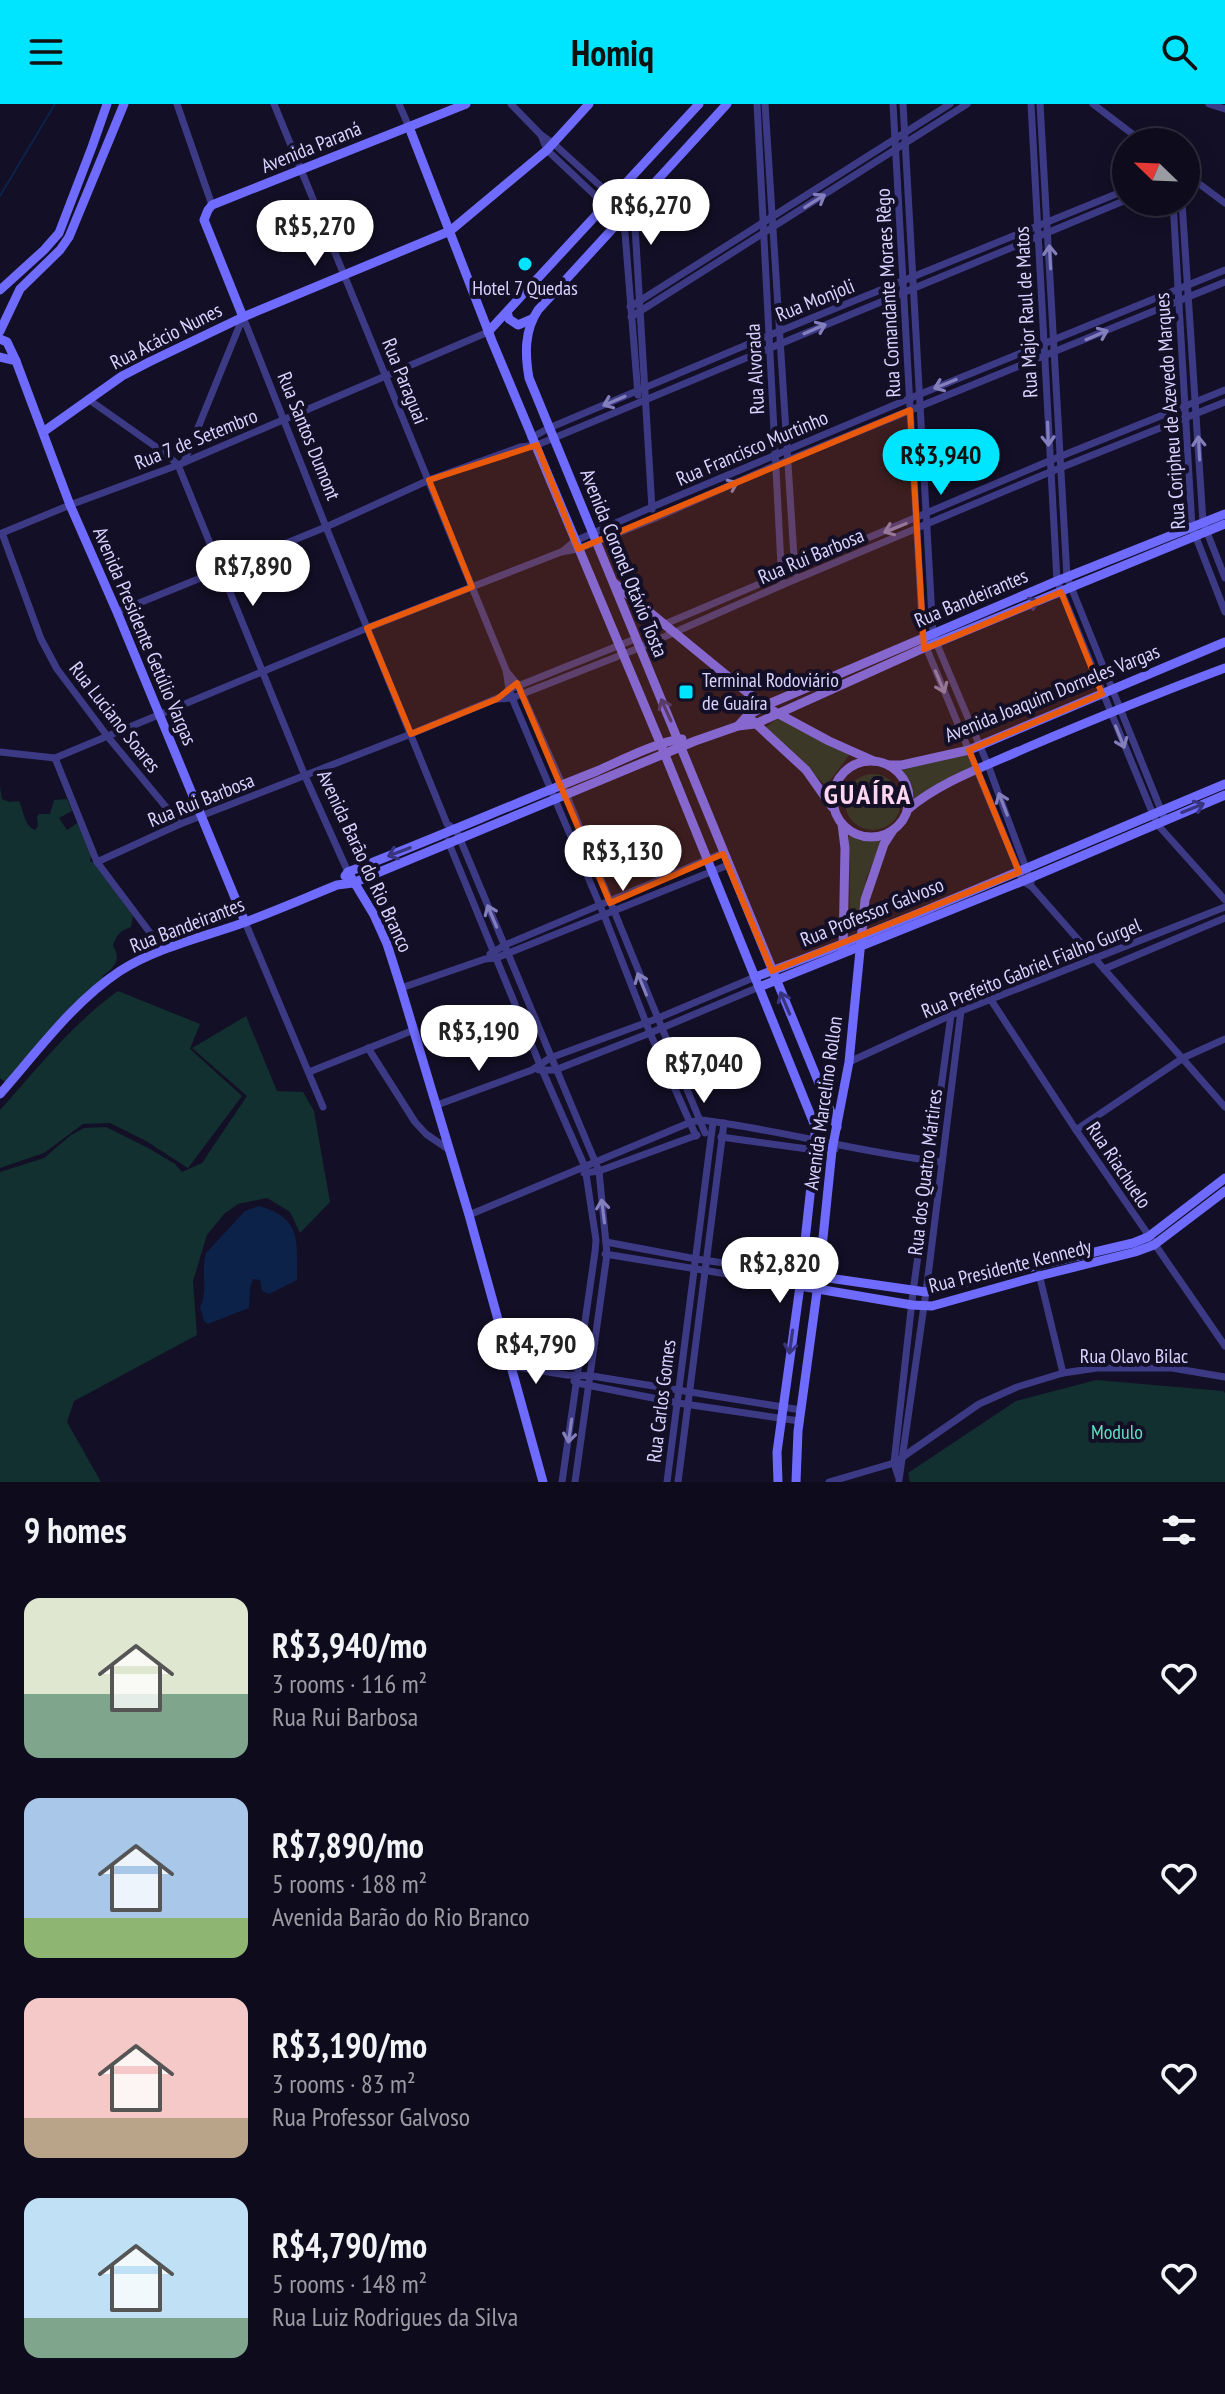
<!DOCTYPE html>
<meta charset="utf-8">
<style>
:root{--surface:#0e0b1c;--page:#1c1929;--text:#f1f3f6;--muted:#9b9ba3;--line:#2e2b3b;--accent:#00e5ff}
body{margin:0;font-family:"PT Sans Narrow",sans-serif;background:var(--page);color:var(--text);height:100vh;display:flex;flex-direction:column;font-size:30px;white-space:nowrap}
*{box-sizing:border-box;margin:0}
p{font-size:26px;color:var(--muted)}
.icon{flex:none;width:44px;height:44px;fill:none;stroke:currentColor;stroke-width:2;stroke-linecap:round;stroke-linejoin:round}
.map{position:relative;height:1378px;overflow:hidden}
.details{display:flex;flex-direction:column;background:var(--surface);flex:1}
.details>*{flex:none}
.needle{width:52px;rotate:293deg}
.buttons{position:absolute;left:1112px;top:24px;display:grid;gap:16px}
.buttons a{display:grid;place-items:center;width:88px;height:88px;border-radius:50%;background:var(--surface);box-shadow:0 4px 20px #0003,0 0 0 2px var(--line);font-size:40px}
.price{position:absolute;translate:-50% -68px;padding:0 18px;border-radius:28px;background:#fff;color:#222;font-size:26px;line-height:52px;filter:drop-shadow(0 2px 4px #0008)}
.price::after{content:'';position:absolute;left:50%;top:48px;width:24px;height:18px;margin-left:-12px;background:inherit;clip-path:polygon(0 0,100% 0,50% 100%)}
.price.active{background:var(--accent);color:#111}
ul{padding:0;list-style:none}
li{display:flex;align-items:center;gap:24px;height:200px;padding:0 24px}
li span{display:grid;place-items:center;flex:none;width:224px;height:160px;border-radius:16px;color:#555}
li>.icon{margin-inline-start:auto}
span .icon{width:96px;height:96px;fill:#fffc;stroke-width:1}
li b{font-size:34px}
h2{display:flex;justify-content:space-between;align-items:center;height:96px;padding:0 24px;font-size:34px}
header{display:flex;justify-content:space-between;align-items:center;height:104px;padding:0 24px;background:var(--accent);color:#111;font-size:36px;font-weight:700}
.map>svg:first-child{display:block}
</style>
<header><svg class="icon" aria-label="menu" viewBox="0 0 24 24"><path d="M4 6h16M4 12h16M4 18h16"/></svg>Homiq<svg class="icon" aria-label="search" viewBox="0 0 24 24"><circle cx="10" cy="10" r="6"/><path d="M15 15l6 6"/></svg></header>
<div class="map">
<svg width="1225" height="1378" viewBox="0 0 1225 1378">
<rect width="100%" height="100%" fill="#130f26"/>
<g fill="#12302f">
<polygon points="781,612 850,650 826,682 766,623"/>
<polygon points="966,650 972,662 914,695 901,666"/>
<circle cx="873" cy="698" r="28"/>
<path d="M0,683L2,695L9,698L19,697C24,708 24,721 35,726L38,722L37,713L39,710H50L54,696L67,695L72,707L59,714L67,726L79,718L92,746L90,757L98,762L133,812L131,823C120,827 116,831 113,842C122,855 114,865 102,872L105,875L5,978L0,974Z"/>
<polygon points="849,729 865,734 883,734 866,775 861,825 850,824"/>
<path d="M118,887L200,920L190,945L242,992L188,1064L146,1037L110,1019L83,1020L44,1049L0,1064V1006C37,965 73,919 118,887Z"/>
<polygon points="246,912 277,987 303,988 314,1007 330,1098 300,1129 290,1108 267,1094 238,1100 224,1110 207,1131 193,1177 197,1231 74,1297 67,1318 101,1378 0,1378 0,1068 44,1054 71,1031 84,1024 106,1023 150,1045 175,1060 182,1068 202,1059 247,992 192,944"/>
<polygon points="1096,1276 1223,1287 1225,1289 1225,1378 910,1378 908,1369 1016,1297"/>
</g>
<path fill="#0c2248" d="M259,1102C302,1114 297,1137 297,1176L269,1190L262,1187L260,1176L253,1175L250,1184L249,1204L208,1220L204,1217L200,1203C209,1186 200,1167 206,1149L245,1107Z"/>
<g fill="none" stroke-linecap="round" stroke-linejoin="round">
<polyline stroke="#0c2248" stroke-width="2" points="0,92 55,0"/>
<g stroke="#3d3a85" stroke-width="7">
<polyline points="177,0 212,101"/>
<polyline points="274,0 506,566 509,585 515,601 604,811 650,929 696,1032"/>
<polyline points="399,0 409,23"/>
<polyline points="511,0 541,31 554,40 628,107 635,122 652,405"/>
<polyline points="757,0 782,481"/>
<polyline points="765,0 795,469"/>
<polyline points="893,0 923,534 926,543 1023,777 1032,783 1225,1003"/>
<polyline points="903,0 933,531 988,661 1031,778"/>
<polyline points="1031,0 1057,477 1157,720 1225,796"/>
<polyline points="1040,0 1067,473 1163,711"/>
<polyline points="1093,0 1143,38"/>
<polyline points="1209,0 1225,5"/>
<polyline points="541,31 547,46 620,115 625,129 638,291"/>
<polyline points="1186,70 1225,99"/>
<polyline points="1173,98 1192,423 1225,508"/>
<polyline points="1182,98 1203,418 1225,474"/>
<polyline points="630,203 950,0"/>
<polyline points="243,213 326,423 447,720 456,726 460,735 599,1067 607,1150 575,1378"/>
<polyline points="631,213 967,0"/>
<polyline points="88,295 166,350 178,361 305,672 348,768"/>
<polyline points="531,334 549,324 770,231 1126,86"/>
<polyline points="184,358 243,213"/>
<polyline points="563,447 575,437 652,403 918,291 1225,166"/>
<polyline points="117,508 326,423 429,376 520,343 537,341 1126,96"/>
<polyline points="665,520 1049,357 1225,286"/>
<polyline points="507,568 518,581 562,680 705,1029"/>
<polyline points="508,586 635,535"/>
<polyline points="497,595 512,594 639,544 782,481 1050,368 1225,298"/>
<polyline points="0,648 55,654 367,524 561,448 578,445 653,415 776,361 1225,178"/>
<polyline points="55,654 97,758 163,846"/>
<polyline points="180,720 108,633 57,565 41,535 2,429 70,401 178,361 488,228"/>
<polyline points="448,737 540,961 585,1063 596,1136 595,1148 562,1378"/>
<polyline points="97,758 180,720 411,630 498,594"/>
<polyline points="245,818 323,1003"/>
<polyline points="490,850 505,841 723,749"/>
<polyline points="1104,865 1225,814"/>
<polyline points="401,884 485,855 496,854 728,761"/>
<polyline points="991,896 1076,1026 1225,1242"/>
<polyline points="368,944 415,1018 426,1030 448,1045"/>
<polyline points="849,958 951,911 1225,803"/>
<polyline points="539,966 555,966 650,929 759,883"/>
<polyline points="309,968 414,926"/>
<polyline points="437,1001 532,966 550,954 656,915 755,873"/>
<polyline points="1076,1026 1183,954 1225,935"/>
<polyline points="721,1033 815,1046 835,1045"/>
<polyline points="584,1069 599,1067 697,1031"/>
<path d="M469,1111L691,1018L701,1016C782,1026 861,1049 942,1058"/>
<polyline points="606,1138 696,1155 801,1170"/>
<polyline points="605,1150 800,1182"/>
<polyline points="1039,1170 1063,1269"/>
<polyline points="510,1262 567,1271 592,1272 801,1306"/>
<polyline points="574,1277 577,1279 678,1299 799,1317"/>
<polyline points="898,1372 894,1359 913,1188 951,911"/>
<polyline points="899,1376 926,1188 961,907"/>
<polyline points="667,1378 713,1018"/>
<polyline points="678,1378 724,1019"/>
<polyline points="829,1378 894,1359 979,1300 1017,1283 1063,1269 1097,1264 1172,1264 1225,1273"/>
</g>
<g stroke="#6f6bff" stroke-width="9">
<path d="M727,0L538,206C524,227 525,251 529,274L837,1023"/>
<polyline points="409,23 492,237 661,641 815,1022 815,1046 800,1182 777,1348 778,1378"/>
<polyline points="0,186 44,146 59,129 92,43 107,0"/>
<polyline points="507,208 509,215 518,221 532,215"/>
<polyline points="243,213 204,116 208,106 212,101 466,0"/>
<polyline points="0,227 20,185 60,146 69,133 124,0"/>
<polyline points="488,228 699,0"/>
<polyline points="0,235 7,238 16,257 70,401 117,508 245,818"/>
<polyline points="0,253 16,257"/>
<polyline points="43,328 122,272 149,258 243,213 450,127 547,46 589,0"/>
<polyline points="614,479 764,602 829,637 874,657"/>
<polyline points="753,617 806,666 832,703"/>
<polyline points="738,622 747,612 764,602 1057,477 1225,410"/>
<circle cx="871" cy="695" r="38"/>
<polyline points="889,661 902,661 969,646 1225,538"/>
<path d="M907,706C941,677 986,662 1026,644C1092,616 1158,589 1225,564"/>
<polyline points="842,720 845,744 843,845"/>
<polyline points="348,768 374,811 387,840 401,884 469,1111 543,1378"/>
<path d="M345,772L348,768C431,736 513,700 597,667C620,657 659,637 682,635"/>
<path d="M755,873C914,815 1069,745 1225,680"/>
<polyline points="759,883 1023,777 1225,691"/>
<path d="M0,990C37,948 73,898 120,867C156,844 200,834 240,820C273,808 305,794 337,781L353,779L695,637L738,622L755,620L926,543L1225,420"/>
<polyline points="801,1170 926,1188 1133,1139 1148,1133 1225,1074"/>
<polyline points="800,1182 912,1201 932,1202 1039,1172 1135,1148 1154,1141 1225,1087"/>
<polyline points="796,1378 798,1327 819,1173 832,1046 849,958 865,796 884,740 893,726"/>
</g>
</g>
<defs><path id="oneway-shaft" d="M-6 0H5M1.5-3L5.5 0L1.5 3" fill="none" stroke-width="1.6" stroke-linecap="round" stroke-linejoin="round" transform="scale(2)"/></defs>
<g stroke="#837fbc">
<use href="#oneway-shaft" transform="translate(815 97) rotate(-32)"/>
<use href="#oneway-shaft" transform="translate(1050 153) rotate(-93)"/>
<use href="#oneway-shaft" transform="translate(815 225) rotate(-23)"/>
<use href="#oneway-shaft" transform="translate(1097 231) rotate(-23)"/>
<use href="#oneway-shaft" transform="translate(945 280) rotate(158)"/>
<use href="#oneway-shaft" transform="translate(614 297) rotate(157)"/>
<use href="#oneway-shaft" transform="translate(1048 330) rotate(88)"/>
<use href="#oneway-shaft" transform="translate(1199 344) rotate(-93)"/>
<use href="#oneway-shaft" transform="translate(727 383) rotate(-24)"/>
<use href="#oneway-shaft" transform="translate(895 424) rotate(158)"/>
<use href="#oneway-shaft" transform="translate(940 578) rotate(67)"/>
<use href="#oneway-shaft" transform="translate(1120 633) rotate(68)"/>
<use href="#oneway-shaft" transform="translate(1003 700) rotate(-111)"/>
<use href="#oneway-shaft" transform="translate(492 812) rotate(-113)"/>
<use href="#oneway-shaft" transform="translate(642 880) rotate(-112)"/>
<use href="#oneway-shaft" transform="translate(603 1107) rotate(-97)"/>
<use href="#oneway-shaft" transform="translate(570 1327) rotate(98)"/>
</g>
<g stroke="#38347d">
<use href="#oneway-shaft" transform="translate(1028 501) rotate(-22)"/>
<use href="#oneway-shaft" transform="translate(666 606) rotate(-114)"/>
<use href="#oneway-shaft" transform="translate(1193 704) rotate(-22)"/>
<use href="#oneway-shaft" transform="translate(399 748) rotate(159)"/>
<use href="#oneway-shaft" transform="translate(785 899) rotate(-113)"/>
<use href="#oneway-shaft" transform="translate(791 1238) rotate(98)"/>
</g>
<path fill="#e8590c" fill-opacity="0.2" stroke="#e8590c" stroke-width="6" stroke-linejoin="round" d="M910,306L924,545L1061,488L1102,590L969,646L1019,768L772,867L723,750L610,799L517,579L497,595L411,630L367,524L472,483L429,376L537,341L578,445Z"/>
<g fill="#00e5ff" stroke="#130f26" stroke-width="3">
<circle cx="525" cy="160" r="8"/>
<rect x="678" y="580" width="16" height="16" rx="4"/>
</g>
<g text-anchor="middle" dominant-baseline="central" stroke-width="8" stroke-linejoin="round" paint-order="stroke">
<g font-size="20" fill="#d9d4ff" stroke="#130f26">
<text transform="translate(311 43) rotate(-22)">Avenida Paraná</text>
<text transform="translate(888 189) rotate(-93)">Rua Comandante Moraes Rêgo</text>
<text transform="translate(815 196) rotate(-22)">Rua Monjoli</text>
<text transform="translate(1026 208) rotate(-93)">Rua Major Raul de Matos</text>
<text transform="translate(166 232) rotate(-27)">Rua Acácio Nunes</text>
<text transform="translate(755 265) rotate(-93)">Rua Alvorada</text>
<text transform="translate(405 277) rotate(68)">Rua Paraguai</text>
<text transform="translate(1170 307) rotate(-94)">Rua Coripheu de Azevedo Marques</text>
<text transform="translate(309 332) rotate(68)">Rua Santos Dumont</text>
<text transform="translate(196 335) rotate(-22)">Rua 7 de Setembro</text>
<text transform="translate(752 344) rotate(-23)">Rua Francisco Murtinho</text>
<text transform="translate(811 452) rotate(-23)">Rua Rui Barbosa</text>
<text transform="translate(624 459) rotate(68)">Avenida Coronel Otávio Tosta</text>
<text transform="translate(971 494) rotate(-23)">Rua Bandeirantes</text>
<text transform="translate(145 532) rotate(67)">Avenida Presidente Getúlio Vargas</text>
<text transform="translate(1052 589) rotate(-22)">Avenida Joaquim Dorneles Vargas</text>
<text transform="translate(115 613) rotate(52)">Rua Luciano Soares</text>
<text transform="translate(201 696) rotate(-22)">Rua Rui Barbosa</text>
<text transform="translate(365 757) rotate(65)">Avenida Barão do Rio Branco</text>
<text transform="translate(872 808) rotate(-22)">Rua Professor Galvoso</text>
<text transform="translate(187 821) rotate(-21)">Rua Bandeirantes</text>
<text transform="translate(1031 864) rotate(-22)">Rua Prefeito Gabriel Fialho Gurgel</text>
<text transform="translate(823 999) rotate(-82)">Avenida Marcelino Rollon</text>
<text transform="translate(1119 1061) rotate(56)">Rua Riachuelo</text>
<text transform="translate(925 1068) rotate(-83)">Rua dos Quatro Mártires</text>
<text transform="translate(1010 1162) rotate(-14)">Rua Presidente Kennedy</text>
<text x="1134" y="1252">Rua Olavo Bilac</text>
<text transform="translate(661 1297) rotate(-83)">Rua Carlos Gomes</text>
</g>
<g font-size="20" fill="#d9d4ff" stroke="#130f26">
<text x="525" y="184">Hotel 7 Quedas</text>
<text x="702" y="576" text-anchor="start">Terminal Rodoviário<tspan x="702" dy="23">de Guaíra</tspan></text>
</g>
<g font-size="20" fill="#5fe0c0" stroke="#130f26">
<text x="1117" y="1328">Modulo</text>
</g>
<g font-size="28" font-weight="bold" letter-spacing="2" fill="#ffd6f0" stroke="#130f26">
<text x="868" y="689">GUAÍRA</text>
</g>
</g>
</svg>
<div class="buttons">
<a><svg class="needle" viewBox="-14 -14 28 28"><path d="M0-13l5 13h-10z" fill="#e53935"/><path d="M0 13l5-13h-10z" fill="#9b9ba3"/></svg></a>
</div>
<b class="price" style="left:651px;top:143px">R$6,270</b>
<b class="price" style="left:315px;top:164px">R$5,270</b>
<b class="price active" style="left:941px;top:393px">R$3,940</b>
<b class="price" style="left:253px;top:504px">R$7,890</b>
<b class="price" style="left:623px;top:789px">R$3,130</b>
<b class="price" style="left:479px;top:969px">R$3,190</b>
<b class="price" style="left:704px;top:1001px">R$7,040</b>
<b class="price" style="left:780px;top:1201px">R$2,820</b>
<b class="price" style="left:536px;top:1282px">R$4,790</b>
</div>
<section class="details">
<h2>9 homes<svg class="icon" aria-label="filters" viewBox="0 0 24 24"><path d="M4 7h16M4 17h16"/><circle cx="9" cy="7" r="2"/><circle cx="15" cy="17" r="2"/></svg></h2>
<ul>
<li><span style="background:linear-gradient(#dfe7d0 60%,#7fa58c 0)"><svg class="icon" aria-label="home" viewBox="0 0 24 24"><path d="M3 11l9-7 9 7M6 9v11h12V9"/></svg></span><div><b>R$3,940/mo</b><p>3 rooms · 116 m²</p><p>Rua Rui Barbosa</p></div><svg class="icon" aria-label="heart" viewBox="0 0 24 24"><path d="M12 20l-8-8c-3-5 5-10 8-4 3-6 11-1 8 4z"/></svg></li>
<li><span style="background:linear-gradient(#a9c7e8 75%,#8fb573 0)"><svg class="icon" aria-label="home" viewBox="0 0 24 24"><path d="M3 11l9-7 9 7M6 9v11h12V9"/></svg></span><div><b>R$7,890/mo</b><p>5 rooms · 188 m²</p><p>Avenida Barão do Rio Branco</p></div><svg class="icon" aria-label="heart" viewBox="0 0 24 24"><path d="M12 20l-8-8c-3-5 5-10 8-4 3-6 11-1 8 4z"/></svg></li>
<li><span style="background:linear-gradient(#f6c9c9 75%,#b9a48a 0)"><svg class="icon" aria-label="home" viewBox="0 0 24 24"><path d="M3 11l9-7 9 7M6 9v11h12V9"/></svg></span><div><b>R$3,190/mo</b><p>3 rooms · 83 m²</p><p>Rua Professor Galvoso</p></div><svg class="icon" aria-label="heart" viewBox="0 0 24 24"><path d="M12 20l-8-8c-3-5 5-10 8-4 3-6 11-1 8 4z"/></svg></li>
<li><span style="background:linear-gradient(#bfe0f5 75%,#7fa58c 0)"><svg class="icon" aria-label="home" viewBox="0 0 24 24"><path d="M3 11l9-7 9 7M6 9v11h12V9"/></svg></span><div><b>R$4,790/mo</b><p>5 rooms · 148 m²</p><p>Rua Luiz Rodrigues da Silva</p></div><svg class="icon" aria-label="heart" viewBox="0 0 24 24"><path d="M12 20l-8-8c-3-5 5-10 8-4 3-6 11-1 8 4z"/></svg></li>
</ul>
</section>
